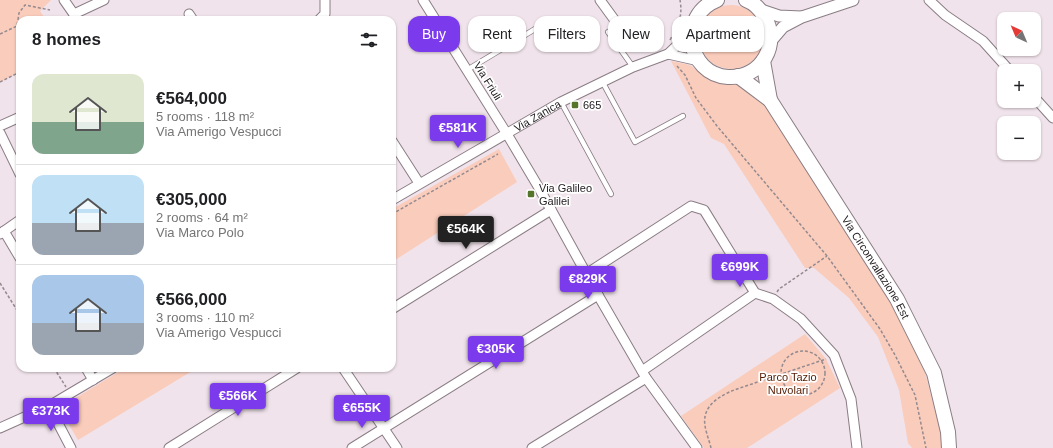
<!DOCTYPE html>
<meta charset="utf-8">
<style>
:root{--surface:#fff;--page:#f6f6f6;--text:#202124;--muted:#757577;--line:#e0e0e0;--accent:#7c3aed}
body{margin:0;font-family:Helvetica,sans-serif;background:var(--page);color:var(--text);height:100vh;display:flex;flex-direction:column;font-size:15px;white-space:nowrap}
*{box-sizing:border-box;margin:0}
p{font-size:13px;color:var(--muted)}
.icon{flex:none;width:22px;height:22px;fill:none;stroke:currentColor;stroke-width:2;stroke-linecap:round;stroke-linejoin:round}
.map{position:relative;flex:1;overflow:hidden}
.side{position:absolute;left:16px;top:16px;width:380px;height:356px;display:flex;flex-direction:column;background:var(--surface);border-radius:12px;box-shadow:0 1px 3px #0004}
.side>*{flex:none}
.hud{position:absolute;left:408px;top:16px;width:380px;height:36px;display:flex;gap:8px}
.needle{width:26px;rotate:316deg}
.tools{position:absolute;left:997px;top:12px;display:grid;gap:8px}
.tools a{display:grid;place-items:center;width:44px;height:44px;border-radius:8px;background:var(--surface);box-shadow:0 1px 3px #0004;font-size:20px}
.price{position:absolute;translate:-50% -34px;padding:0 9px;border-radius:4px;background:var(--accent);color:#fff;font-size:13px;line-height:26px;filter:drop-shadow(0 1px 2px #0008)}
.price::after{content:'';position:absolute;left:50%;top:24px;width:12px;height:9px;margin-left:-6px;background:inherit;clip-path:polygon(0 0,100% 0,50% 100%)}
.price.on{background:#222;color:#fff}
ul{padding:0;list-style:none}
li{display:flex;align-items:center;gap:12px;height:100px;padding:0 16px}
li+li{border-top:1px solid var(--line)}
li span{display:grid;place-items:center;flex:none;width:112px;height:80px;border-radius:12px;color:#555}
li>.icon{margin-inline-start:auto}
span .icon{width:48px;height:48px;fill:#fffc;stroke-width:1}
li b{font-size:17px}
h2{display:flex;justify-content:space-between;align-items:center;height:48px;padding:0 16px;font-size:17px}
.pill{padding:0 14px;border-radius:12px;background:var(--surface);box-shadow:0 1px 3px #0004;font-size:14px;line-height:36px}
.pill.on{background:var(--accent);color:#fff}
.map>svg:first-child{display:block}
</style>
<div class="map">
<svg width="1053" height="448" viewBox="0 0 1053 448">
<rect width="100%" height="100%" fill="#f1e3eb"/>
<g fill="#faccbb">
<polygon points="0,0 51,0 40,11 46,20 20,20 20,72 0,82"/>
<circle cx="731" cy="37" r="32"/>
<polygon points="671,61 690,65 712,81 736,84 767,104 898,315 923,365 941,433 941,448 912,448 908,443 899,390 878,337 849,298 814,268 805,268 724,144 711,138"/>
<polygon points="499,149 517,182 392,262 392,209"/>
<polygon points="805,334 826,359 840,388 747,448 704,448 681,416"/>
<polygon points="125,368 197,368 78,440 59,408"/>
</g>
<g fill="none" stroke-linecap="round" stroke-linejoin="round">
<g stroke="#8a7d84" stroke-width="6">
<g id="service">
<polyline points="608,32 633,67"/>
<polyline points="467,70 535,29"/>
<polyline points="602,81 635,142 683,116"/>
<polyline points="561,102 611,194"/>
</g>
</g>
<g stroke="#8a7d84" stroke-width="11">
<g id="minor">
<polyline points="64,0 78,20"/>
<polyline points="423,0 507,134 539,188 598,295 646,378 697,448"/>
<polyline points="600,0 616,22"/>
<polyline points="929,0 945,15 983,41 1010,71"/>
<polyline points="74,14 104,0"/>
<polyline points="189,14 193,20"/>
<polyline points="319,20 325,14 325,0"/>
<polyline points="668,54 699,61"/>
<polyline points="1034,97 1053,118"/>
<polyline points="0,126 20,117"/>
<polyline points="0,133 20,174"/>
<polyline points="392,141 419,183"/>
<path id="s1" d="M392,200L561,102L633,67L668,54L691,32"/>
<polyline points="4,231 20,258"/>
<polyline points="0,234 20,220"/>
<polyline points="586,274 691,206 704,210 755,293 773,299 801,319 834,355 851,399 857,448"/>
<polyline points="392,309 551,210"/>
<polyline points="86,368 93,380"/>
<polyline points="343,368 397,448"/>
<polyline points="642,371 755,293"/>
<polyline points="49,406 71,448"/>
<polyline points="0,428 49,406 113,368"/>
<polyline points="169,448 297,368"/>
<polyline points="352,448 598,295"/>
<polyline points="532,448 646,378"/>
</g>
</g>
<g stroke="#8a7d84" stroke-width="13">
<g id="tertiary">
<polyline points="761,10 779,16 801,17"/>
<polyline points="771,41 783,27 802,17 853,0"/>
</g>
</g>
<g stroke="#8a7d84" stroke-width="16">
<g id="primary">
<path d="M717,0C678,15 686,74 728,77C762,79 781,43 764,16C760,9 754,3 746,0"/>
<polyline points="763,61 770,100"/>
<path id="s2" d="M738,76L770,100L897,299L934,373L948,432L949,448"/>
</g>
</g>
<g stroke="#948a8f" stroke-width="1.5" stroke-dasharray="3 2" stroke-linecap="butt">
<polyline points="0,34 17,26 19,13 25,5 50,10"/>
<path d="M670,40C678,25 683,17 680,0"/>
<polyline points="677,66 685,75 696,98 717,126 827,256 880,329 895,355 915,395 926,448"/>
<polyline points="0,82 20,72"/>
<polyline points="392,214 498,154"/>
<polyline points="0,283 20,315"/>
<polyline points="777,292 779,289 827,256"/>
<circle cx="803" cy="373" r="22"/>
<polyline points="54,368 66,387"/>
<path d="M711,448C709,439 703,426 705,417C707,403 722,395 734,390L826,359"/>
</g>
<use href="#service" stroke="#fff" stroke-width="4.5"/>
<use href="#minor" stroke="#fff" stroke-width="9"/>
<use href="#tertiary" stroke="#fff" stroke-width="11"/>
<use href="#primary" stroke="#fff" stroke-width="14"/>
</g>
<g fill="#55752b" stroke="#fff" stroke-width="1.5">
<rect x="571" y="101" width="8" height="8" rx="2"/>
<rect x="527" y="190" width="8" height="8" rx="2"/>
</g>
<g text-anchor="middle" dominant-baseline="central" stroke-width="3.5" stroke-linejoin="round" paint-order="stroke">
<g font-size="11" fill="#262124" stroke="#fff">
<text transform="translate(488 81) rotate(58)">Via Friuli</text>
<text stroke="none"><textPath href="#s1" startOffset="168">Via Zanica</textPath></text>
<text stroke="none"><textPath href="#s2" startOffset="238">Via Circonvallazione Est</textPath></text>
</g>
<g font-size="11" fill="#262124" stroke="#fff" text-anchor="start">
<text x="583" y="105">665</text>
<text x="539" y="188">Via Galileo<tspan x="539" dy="13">Galilei</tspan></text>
</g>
<g font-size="11" fill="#551b02" stroke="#fff">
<text x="788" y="377">Parco Tazio<tspan x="788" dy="13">Nuvolari</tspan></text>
</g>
</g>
</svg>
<div class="tools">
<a><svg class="needle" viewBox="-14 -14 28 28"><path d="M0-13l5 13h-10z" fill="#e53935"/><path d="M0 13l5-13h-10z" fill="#757577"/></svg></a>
<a>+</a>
<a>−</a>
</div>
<b class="price" style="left:458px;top:149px">€581K</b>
<b class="price on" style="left:466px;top:250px">€564K</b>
<b class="price" style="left:740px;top:288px">€699K</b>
<b class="price" style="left:588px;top:300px">€829K</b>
<b class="price" style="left:496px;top:370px">€305K</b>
<b class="price" style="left:238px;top:417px">€566K</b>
<b class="price" style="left:362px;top:429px">€655K</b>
<b class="price" style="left:51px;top:432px">€373K</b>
<div class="hud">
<a class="pill on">Buy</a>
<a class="pill">Rent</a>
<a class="pill">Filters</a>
<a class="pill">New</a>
<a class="pill">Apartment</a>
</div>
<section class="side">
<h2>8 homes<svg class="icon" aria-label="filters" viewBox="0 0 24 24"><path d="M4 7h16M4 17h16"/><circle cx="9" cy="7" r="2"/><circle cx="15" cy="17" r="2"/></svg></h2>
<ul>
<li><span style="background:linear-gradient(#dfe7d0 60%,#7fa58c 0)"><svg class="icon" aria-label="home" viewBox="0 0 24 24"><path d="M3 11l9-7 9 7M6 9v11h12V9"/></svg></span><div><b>€564,000</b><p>5 rooms · 118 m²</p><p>Via Amerigo Vespucci</p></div></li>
<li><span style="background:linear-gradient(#bfe0f5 60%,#9aa5b1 0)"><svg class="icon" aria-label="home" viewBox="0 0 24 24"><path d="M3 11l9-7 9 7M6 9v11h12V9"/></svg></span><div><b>€305,000</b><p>2 rooms · 64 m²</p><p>Via Marco Polo</p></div></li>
<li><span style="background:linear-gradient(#a9c7e8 60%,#9aa5b1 0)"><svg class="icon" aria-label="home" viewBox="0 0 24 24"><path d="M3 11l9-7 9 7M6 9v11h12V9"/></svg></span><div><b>€566,000</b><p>3 rooms · 110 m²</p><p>Via Amerigo Vespucci</p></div></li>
</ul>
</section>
</div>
